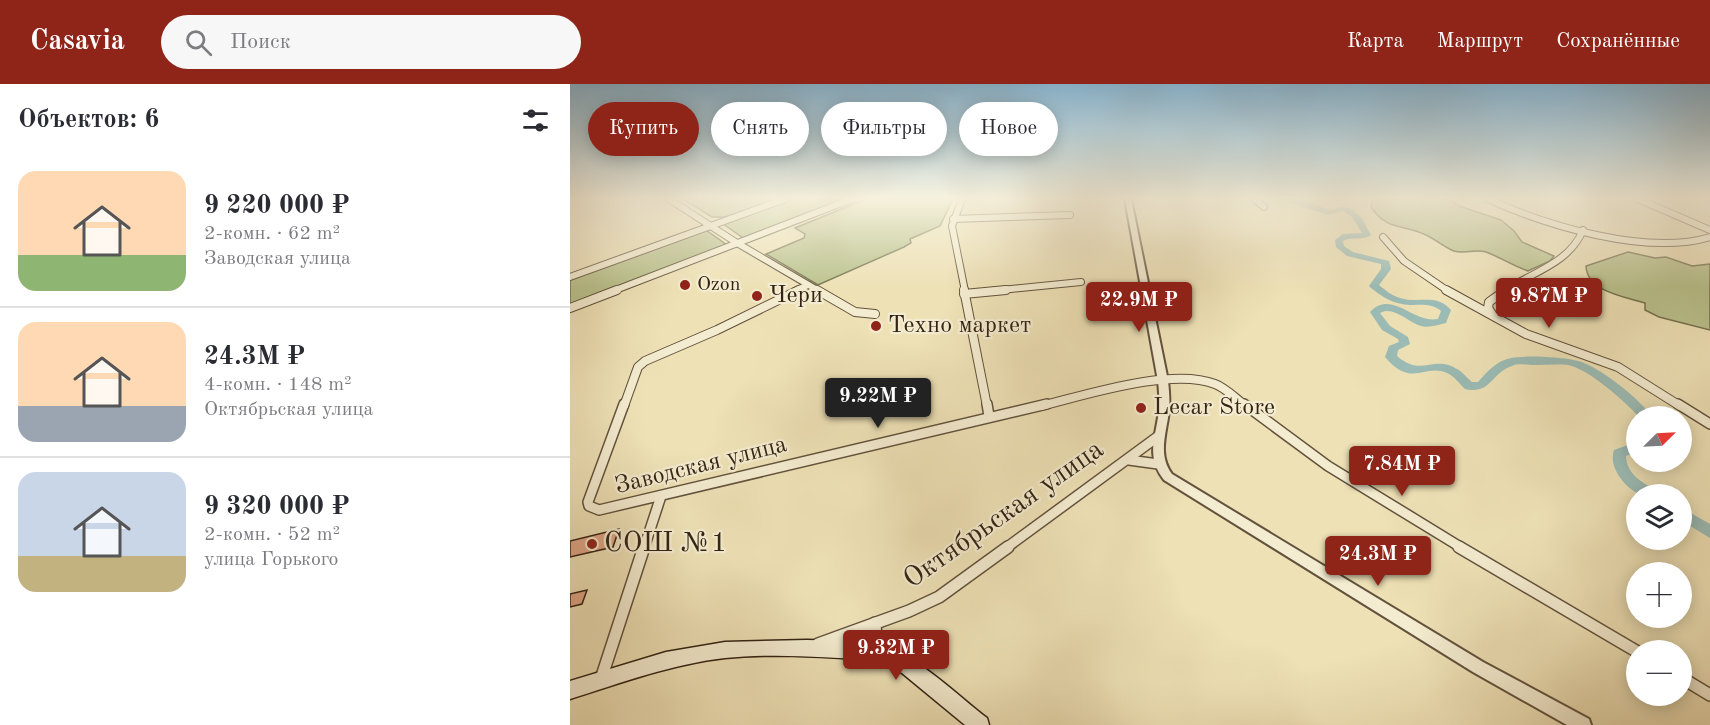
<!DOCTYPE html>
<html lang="ru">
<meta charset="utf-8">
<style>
:root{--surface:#fff;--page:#f7f7f7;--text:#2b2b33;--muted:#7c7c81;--line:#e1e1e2;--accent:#8f2418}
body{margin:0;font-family:"Old Standard TT",serif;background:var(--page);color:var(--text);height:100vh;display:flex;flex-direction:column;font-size:22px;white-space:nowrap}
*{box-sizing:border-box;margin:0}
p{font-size:20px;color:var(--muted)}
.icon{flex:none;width:33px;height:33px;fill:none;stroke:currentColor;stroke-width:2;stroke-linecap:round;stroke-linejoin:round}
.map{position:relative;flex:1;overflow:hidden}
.details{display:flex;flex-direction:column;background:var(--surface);width:570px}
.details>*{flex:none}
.banner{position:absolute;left:18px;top:18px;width:570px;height:54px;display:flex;gap:12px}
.needle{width:39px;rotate:66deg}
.fabs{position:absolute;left:1056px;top:322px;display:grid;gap:12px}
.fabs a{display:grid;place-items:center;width:66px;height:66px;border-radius:50%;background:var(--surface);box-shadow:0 3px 15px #0003;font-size:30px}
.price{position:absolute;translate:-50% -51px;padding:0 14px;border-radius:6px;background:var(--accent);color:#fff;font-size:20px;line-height:39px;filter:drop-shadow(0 2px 3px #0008)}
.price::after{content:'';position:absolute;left:50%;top:36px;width:18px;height:14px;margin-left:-9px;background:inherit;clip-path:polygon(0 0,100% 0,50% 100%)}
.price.current{background:#222;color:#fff}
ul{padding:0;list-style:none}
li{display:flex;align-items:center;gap:18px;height:150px;padding:0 18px}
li+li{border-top:2px solid var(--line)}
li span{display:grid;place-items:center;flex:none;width:168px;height:120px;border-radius:18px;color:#555}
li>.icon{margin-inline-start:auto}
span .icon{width:72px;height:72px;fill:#fffc;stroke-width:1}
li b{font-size:26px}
h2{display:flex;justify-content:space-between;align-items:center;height:72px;padding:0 18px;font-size:26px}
.pill{padding:0 21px;border-radius:27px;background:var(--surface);box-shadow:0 3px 15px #0003;font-size:21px;line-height:54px}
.pill.current{background:var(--accent);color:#fff}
header{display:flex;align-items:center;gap:36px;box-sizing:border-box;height:84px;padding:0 30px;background:var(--accent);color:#fff}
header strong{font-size:28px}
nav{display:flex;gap:33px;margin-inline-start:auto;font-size:21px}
.search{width:420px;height:54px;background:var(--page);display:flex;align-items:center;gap:15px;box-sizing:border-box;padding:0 21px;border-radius:33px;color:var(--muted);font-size:22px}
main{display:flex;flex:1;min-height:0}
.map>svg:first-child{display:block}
</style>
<header>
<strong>Casavia</strong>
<div class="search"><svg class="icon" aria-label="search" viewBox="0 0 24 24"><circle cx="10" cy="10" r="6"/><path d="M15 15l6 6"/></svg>Поиск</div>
<nav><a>Карта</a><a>Маршрут</a><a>Сохранённые</a></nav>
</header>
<main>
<section class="details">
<h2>Объектов: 6<svg class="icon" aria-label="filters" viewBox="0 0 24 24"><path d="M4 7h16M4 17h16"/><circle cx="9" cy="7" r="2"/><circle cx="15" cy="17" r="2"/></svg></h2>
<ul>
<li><span style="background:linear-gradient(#ffd9b3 70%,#8fb573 0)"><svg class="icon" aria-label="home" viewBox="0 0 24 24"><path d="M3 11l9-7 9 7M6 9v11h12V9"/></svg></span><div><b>9 220 000 ₽</b><p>2-комн. · 62 m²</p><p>Заводская улица</p></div></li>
<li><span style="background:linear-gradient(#ffd9b3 70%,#9aa5b1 0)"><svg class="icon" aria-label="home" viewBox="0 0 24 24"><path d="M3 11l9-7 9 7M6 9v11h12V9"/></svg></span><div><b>24.3M ₽</b><p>4-комн. · 148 m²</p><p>Октябрьская улица</p></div></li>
<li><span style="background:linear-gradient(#c9d6e8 70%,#c2b280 0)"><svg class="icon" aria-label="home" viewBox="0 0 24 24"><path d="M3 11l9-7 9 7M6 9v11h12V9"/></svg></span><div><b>9 320 000 ₽</b><p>2-комн. · 52 m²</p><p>улица Горького</p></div></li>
</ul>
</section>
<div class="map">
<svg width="1140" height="641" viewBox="0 0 1140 641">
<rect width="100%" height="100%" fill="#eee1b6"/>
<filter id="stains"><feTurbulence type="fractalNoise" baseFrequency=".00333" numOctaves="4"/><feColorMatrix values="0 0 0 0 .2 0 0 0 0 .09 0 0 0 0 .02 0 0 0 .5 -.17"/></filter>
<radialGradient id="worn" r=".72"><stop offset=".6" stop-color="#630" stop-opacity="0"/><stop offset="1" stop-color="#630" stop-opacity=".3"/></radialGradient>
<g fill="#bac28d" stroke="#767250" stroke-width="1.5">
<polygon points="113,115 207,115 156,133 142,133"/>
<polygon points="219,115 276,115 173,154 152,139"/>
<polygon points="296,115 383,115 370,142 340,155 341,159 334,163 248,201 196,170 234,154 235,150 225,144"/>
<path d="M802,115H879L889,122L931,136L944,147L952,158L984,172L980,177L958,187C943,182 930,173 916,168C905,165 895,170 884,167C874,163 865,155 856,151C833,140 817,147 801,123Z"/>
<polygon points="136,146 157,161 0,221 0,195"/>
<path d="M1058,168L1085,174L1096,173L1122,182L1140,180V246L1089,233L1075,226V219C1056,213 1017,208 1016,182Z"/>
</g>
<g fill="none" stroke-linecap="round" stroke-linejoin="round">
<g fill="#9bbcb6" fill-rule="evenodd">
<path d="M710,115H722L745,120L759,126L773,123L780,124L791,133L801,151C794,157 782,152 773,157L774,162L783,168L819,177L821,185L809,201C815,206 822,212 830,214C849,220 866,209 881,226L876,239C867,241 859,244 851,242C838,238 823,221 810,229L820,242L838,253L840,260L828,266L827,272C852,294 863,270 887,285C893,288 897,294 902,298H908C917,288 926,277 941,274C956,271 1000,273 1014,279C1033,286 1071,316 1082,333H1069C1056,318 1017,284 998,281C987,280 976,281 965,281C958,281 948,279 942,282C921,289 921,311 895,305C889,299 884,292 877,289C854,279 842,305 815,273L819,262L829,258L828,255L812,246L800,228C822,205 843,240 868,235L871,227C859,217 846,223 832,220C820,218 810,211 801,204L799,202L811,185V180L777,172L766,163L765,156L773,150L792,149L782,133L773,127L758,131Z"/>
<path d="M1066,358V368L1056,372C1057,391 1072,398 1087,407L1089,411C1083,411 1075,412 1069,410C1054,403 1038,382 1044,366Z"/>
<polygon points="1112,424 1140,440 1140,454 1112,437"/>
</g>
</g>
<g fill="#e1a687" stroke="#332314" stroke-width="1.5">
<polygon points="49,445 43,463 0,473 0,457"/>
<polygon points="17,506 12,520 0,523 0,510"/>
</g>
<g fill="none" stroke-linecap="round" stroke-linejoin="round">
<g stroke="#62523c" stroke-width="8">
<g id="minor-far3">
<polyline points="99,115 167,159 249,207"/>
<polyline points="392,115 382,142 395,207"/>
<polyline points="684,115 694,123"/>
<path d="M918,115C977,142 1077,172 1140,153"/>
<polyline points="1068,115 1140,146"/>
<polyline points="383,135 500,131"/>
<polyline points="813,153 834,177 878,207"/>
<polyline points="0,193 215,115"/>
<polyline points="43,207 282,115"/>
<polyline points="225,207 238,201"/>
<polyline points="421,207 511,198"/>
<path d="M934,207C962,188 999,180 1013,146"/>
</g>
</g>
<g stroke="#62523c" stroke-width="10">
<g id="minor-far2">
<polyline points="247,206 285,228 305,230"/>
<polyline points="394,206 417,322"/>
<polyline points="876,206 956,250 1048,283 1110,322"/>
<polyline points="394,210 436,206"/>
<polyline points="0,224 47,206"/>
<polyline points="922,230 918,224 919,218 936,206"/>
<polyline points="54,322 68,283 75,277 147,246 229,206"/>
<path d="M471,322C516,311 602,283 645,300C656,304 666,315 676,322"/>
</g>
</g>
<g stroke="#62523c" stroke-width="12">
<g id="minor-far1">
<polyline points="54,320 18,418 19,422 29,426 477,320"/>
<polyline points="417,320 419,332"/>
<polyline points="674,320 758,382 892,464"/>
<polyline points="1108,320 1140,340"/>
<polyline points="559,376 588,380"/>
<polyline points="74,464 91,412"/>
<polyline points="436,464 590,351"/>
</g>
</g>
<g stroke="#62523c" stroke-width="14">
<g id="minor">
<polyline points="889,463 1066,567"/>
<polyline points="305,539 306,555 315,570"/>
<polyline points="248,560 339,527 369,513 438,463"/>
<polyline points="1112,594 1140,611"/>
<polyline points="31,595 74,463"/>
</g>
</g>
<g stroke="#62523c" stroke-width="4">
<path id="tertiary" d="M555,115H561L598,297C599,306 600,316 599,326C597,348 587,370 602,390L913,578L1019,635L1021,641H997L903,588L594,396C575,371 586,354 589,326C590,317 589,307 588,297Z"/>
</g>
<g stroke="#332314" stroke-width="3">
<path id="secondary" d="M237,556C262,557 291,555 315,563C349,573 388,612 417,634L419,641H395L332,589L312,579L302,576C254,573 204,569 155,574C102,580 51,599 0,615V597L96,568L155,558Z"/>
</g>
<use href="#minor-far3" stroke="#f4ecd0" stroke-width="6"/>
<use href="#minor-far2" stroke="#f4ecd0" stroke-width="8"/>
<use href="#minor-far1" stroke="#f4ecd0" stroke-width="9"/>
<use href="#minor" stroke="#f4ecd0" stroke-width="11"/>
<use href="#tertiary" fill="#f4ecd0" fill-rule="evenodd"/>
<use href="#secondary" fill="#f4ecd0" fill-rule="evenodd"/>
</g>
<linearGradient id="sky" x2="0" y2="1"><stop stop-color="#89b7d4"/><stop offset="0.56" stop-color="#f7f2de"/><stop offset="1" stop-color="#f7f2de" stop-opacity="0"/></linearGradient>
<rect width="1140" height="204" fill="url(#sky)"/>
<g fill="#8f2418" stroke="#f4ecd0" stroke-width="2">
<circle cx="115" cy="201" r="6"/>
<circle cx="187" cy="212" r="6"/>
<circle cx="306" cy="242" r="6"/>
<circle cx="571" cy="324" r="6"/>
<circle cx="22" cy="460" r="6"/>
</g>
<g text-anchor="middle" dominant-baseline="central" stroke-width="4.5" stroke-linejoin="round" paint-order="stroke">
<g font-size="20" fill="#332314" stroke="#f4ecd0" text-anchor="start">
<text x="127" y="201">Ozon</text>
</g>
<g font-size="24" fill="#332314" stroke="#f4ecd0" text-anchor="start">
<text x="199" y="212">Чери</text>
<text x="318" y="242">Техно маркет</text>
<text x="583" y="324">Lecar Store</text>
</g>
<g font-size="24" fill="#332314" stroke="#f4ecd0">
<text transform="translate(131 382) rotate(-14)">Заводская улица</text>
</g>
<g font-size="28" fill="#332314" stroke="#f4ecd0">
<text transform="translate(434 431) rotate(-35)">Октябрьская улица</text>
</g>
<g font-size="28" fill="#332314" stroke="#f4ecd0" text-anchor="start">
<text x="34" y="460">СОШ №1</text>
</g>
</g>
<rect width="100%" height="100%" filter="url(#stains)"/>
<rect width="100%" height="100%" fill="url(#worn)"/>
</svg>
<div class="fabs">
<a><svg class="needle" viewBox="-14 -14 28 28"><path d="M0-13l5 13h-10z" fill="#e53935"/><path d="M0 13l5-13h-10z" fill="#7c7c81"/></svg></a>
<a><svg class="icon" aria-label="layers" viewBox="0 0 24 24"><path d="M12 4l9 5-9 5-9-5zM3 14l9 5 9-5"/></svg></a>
<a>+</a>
<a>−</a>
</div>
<b class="price" style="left:979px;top:245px">9.87M ₽</b>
<b class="price" style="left:569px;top:249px">22.9M ₽</b>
<b class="price current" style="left:308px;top:345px">9.22M ₽</b>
<b class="price" style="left:832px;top:413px">7.84M ₽</b>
<b class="price" style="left:808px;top:503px">24.3M ₽</b>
<b class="price" style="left:326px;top:597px">9.32M ₽</b>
<div class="banner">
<a class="pill current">Купить</a>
<a class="pill">Снять</a>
<a class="pill">Фильтры</a>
<a class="pill">Новое</a>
</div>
</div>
</main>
